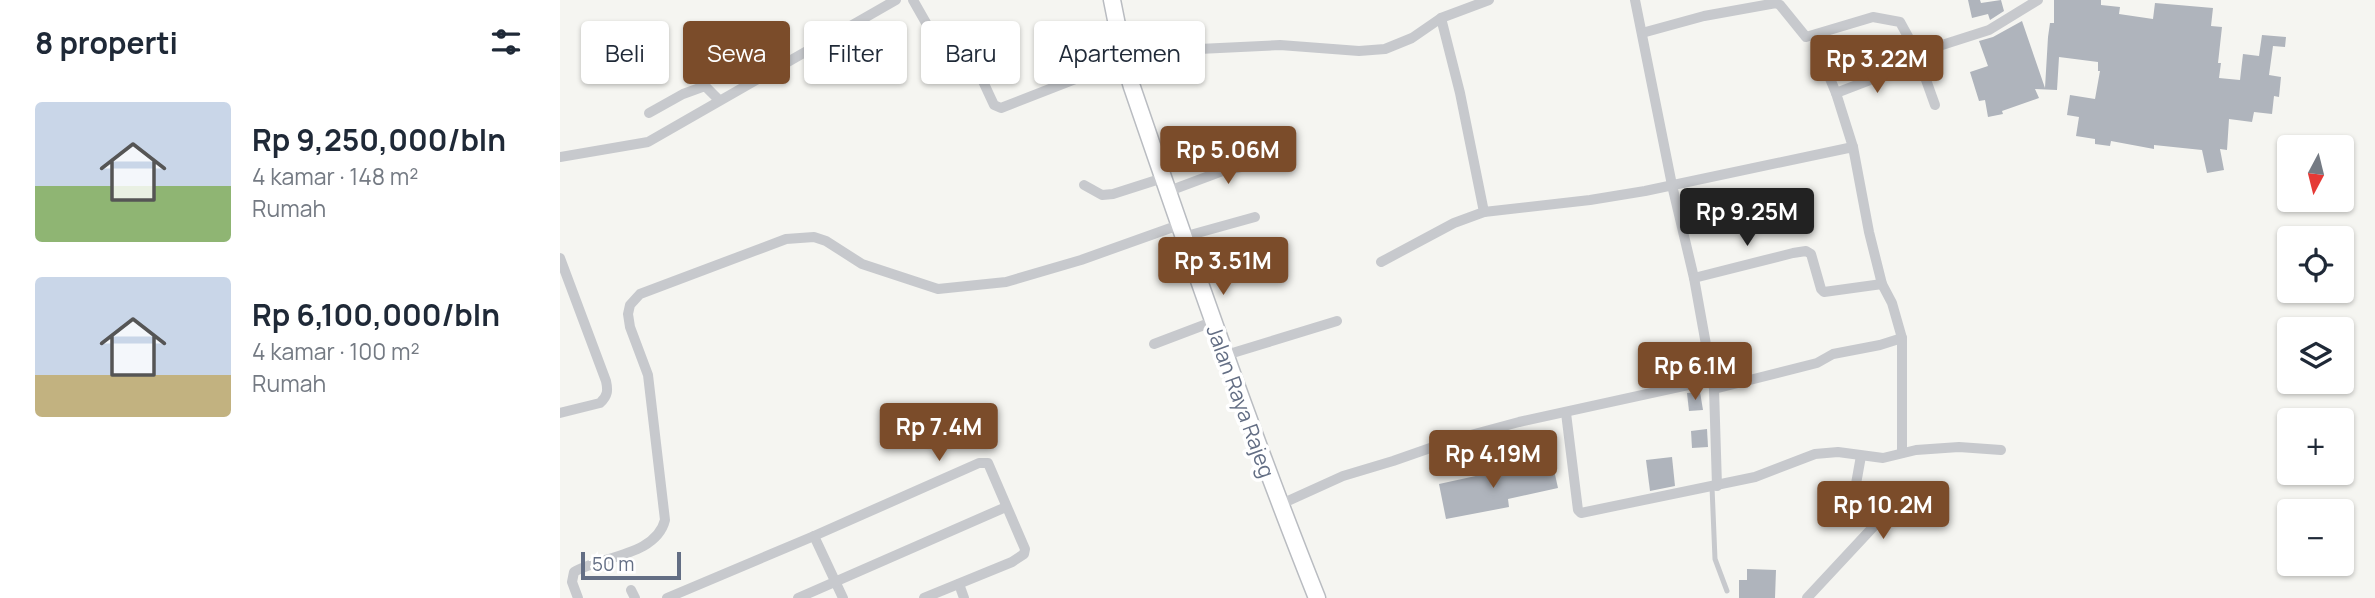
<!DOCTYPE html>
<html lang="id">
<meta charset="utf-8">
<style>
:root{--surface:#fff;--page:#f2f2f3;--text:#1f2937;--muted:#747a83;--accent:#7b4c2a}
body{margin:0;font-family:Manrope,sans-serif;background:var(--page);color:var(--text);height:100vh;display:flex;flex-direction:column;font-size:26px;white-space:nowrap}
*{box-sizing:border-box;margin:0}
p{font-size:23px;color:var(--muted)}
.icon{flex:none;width:38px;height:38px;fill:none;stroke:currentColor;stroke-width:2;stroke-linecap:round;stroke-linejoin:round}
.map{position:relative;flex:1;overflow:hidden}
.side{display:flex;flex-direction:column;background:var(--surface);width:560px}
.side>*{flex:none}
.guide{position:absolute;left:21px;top:21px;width:665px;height:63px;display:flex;gap:14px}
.needle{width:46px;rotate:187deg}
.controls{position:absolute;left:1717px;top:135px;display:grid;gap:14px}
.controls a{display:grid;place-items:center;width:77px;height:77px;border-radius:7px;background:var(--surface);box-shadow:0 2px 5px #0004;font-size:35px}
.scale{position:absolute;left:21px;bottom:18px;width:100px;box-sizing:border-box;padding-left:7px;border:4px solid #636e84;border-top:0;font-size:19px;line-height:24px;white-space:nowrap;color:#636e84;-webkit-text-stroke:5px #fff;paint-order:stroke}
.price{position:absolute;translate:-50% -60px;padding:0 16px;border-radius:7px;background:var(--accent);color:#fff;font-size:23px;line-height:46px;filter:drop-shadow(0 2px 4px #0008)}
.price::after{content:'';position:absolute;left:50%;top:42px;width:21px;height:16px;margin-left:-10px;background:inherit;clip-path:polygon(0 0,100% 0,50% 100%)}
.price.active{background:#222;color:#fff}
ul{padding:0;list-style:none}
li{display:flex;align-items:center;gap:21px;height:175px;padding:0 35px}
li span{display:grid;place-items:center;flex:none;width:196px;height:140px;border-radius:7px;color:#555}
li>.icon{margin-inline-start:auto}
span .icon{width:84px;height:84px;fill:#fffc;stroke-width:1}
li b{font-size:30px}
h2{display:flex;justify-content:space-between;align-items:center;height:84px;padding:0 35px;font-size:30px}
.tag{padding:0 24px;border-radius:7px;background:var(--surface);box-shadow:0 2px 5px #0004;font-size:24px;line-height:63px}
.tag.active{background:var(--accent);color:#fff}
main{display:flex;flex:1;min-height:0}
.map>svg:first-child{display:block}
</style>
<main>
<section class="side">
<h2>8 properti<svg class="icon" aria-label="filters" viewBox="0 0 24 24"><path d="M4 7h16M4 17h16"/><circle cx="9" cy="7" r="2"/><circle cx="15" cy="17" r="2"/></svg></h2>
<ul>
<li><span style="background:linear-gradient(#c9d6e8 60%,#8fb573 0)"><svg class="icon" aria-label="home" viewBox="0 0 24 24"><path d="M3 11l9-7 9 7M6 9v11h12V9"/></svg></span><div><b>Rp 9,250,000/bln</b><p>4 kamar · 148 m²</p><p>Rumah</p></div></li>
<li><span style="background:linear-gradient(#c9d6e8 70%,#c2b280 0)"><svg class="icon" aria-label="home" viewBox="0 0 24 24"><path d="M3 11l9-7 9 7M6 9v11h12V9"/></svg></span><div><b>Rp 6,100,000/bln</b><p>4 kamar · 100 m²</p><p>Rumah</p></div></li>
</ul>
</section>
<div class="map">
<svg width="1815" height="598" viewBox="0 0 1815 598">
<rect width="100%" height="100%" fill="#f5f5f1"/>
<g fill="#afb4bc">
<polygon points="1408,0 1420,0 1421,3 1441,0 1444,11 1430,20 1428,14 1412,18"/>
<polygon points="1494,0 1541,0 1541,5 1560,7 1559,14 1593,19 1595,3 1653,8 1651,26 1662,27 1658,63 1661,63 1659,78 1680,80 1683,54 1699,56 1702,35 1726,37 1725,47 1713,46 1709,75 1721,77 1719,97 1714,96 1712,114 1694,112 1692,122 1669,119 1667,150 1660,149 1664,170 1647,173 1642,150 1594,145 1594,149 1551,141 1550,146 1535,144 1535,139 1516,136 1519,117 1507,115 1510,95 1535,99 1540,71 1538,71 1538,62 1499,57 1497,90 1475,89 1479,98 1442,111 1443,114 1428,117 1425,100 1419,101 1410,72 1428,66 1419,41 1433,37 1462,21 1485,88 1488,37 1490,23 1494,23"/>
<polygon points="1140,392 1143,410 1129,411 1127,393"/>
<polygon points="1147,429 1148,447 1132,448 1131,431"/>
<polygon points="1112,457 1115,486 1090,491 1086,460"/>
<polygon points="971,464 973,474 994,470 998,488 948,499 949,507 886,519 879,484"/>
<polygon points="1187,569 1216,570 1215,598 1179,598 1179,580 1187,580"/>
</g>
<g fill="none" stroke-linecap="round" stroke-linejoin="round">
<g stroke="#b9bcc1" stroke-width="19">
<path id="secondary" d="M552,0L564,60L572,87C631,259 690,430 757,598"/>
</g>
<polyline stroke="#c7c9cd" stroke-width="5" points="1152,487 1155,559 1167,591"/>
<g stroke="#c7c9cd" stroke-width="10">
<polyline points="353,0 386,58 399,57 414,62 434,105 441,108 564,60 639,49 720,45 799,51 825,49 852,38 881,18 929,0"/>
<polyline points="1075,0 1112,185 1134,278 1154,389 1157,486"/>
<polyline points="881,18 900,93 924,212"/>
<polyline points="1082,33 1144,16 1216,3 1220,5 1246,37 1313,17 1340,22 1357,53 1429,30 1478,0"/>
<polyline points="1266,69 1276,93"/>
<polyline points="89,113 123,94 145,86 159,100"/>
<polyline points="1293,147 1276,93 1336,70 1361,66 1375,105"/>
<polyline points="0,157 88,142 336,0"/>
<polyline points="524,185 542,195 553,194 603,178"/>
<polyline points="609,191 665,170 724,159"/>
<polyline points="623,237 695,217"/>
<path d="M0,258L46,381C48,390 48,396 40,403L0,413"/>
<polyline points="821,262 894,223 924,212 1030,200 1085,191 1293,147 1309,232 1322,284 1332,303 1342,338 1320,345 1273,354 1257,363 1154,389"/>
<polyline points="1134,278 1233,253 1246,251 1251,254 1261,289 1264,292 1322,284"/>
<polyline points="1342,338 1342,453"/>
<polyline points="594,344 652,322"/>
<polyline points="666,355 777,321"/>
<polyline points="1006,413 1018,510 1021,513 1195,477 1255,454 1278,452 1323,458 1356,450 1399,447 1441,450"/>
<polyline points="719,505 783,476 833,461 896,439 959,422 1151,380"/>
<polyline points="254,536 283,598"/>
<polyline points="399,584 404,598"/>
<polyline points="71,590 75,598"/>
<path d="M18,598L12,582L14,572C41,556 96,556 105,520L88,375L70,327L68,314L70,305L80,294L226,239L254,237L266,241L302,264L378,289L446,282L521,260L619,225"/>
<polyline points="107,598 254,536 419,463 428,463 465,549 464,554 452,562 364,598"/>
<polyline points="238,598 446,507"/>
<polyline points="1247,598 1315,525 1315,514 1294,495 1301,456"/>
</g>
<use href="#secondary" stroke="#fff" stroke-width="16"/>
</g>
<g text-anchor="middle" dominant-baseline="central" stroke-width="7" stroke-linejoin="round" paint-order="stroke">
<g font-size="21" fill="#636e84" stroke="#fff">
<text transform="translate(681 401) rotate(70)">Jalan Raya Rajeg</text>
</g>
</g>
</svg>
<div class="controls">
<a><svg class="needle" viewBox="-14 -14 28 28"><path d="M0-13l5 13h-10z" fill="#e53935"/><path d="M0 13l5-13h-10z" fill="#747a83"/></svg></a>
<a><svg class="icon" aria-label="locate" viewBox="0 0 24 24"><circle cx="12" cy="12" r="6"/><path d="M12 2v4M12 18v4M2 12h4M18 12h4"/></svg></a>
<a><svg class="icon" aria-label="layers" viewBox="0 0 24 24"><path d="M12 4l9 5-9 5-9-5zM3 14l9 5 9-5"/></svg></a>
<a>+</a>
<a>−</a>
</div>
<div class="scale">50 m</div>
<b class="price" style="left:1317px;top:95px">Rp 3.22M</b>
<b class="price" style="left:668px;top:186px">Rp 5.06M</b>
<b class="price active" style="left:1187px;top:248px">Rp 9.25M</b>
<b class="price" style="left:663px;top:297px">Rp 3.51M</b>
<b class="price" style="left:1135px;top:402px">Rp 6.1M</b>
<b class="price" style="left:379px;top:463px">Rp 7.4M</b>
<b class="price" style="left:933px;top:490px">Rp 4.19M</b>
<b class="price" style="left:1323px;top:541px">Rp 10.2M</b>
<div class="guide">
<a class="tag">Beli</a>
<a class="tag active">Sewa</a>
<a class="tag">Filter</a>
<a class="tag">Baru</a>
<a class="tag">Apartemen</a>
</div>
</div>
</main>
